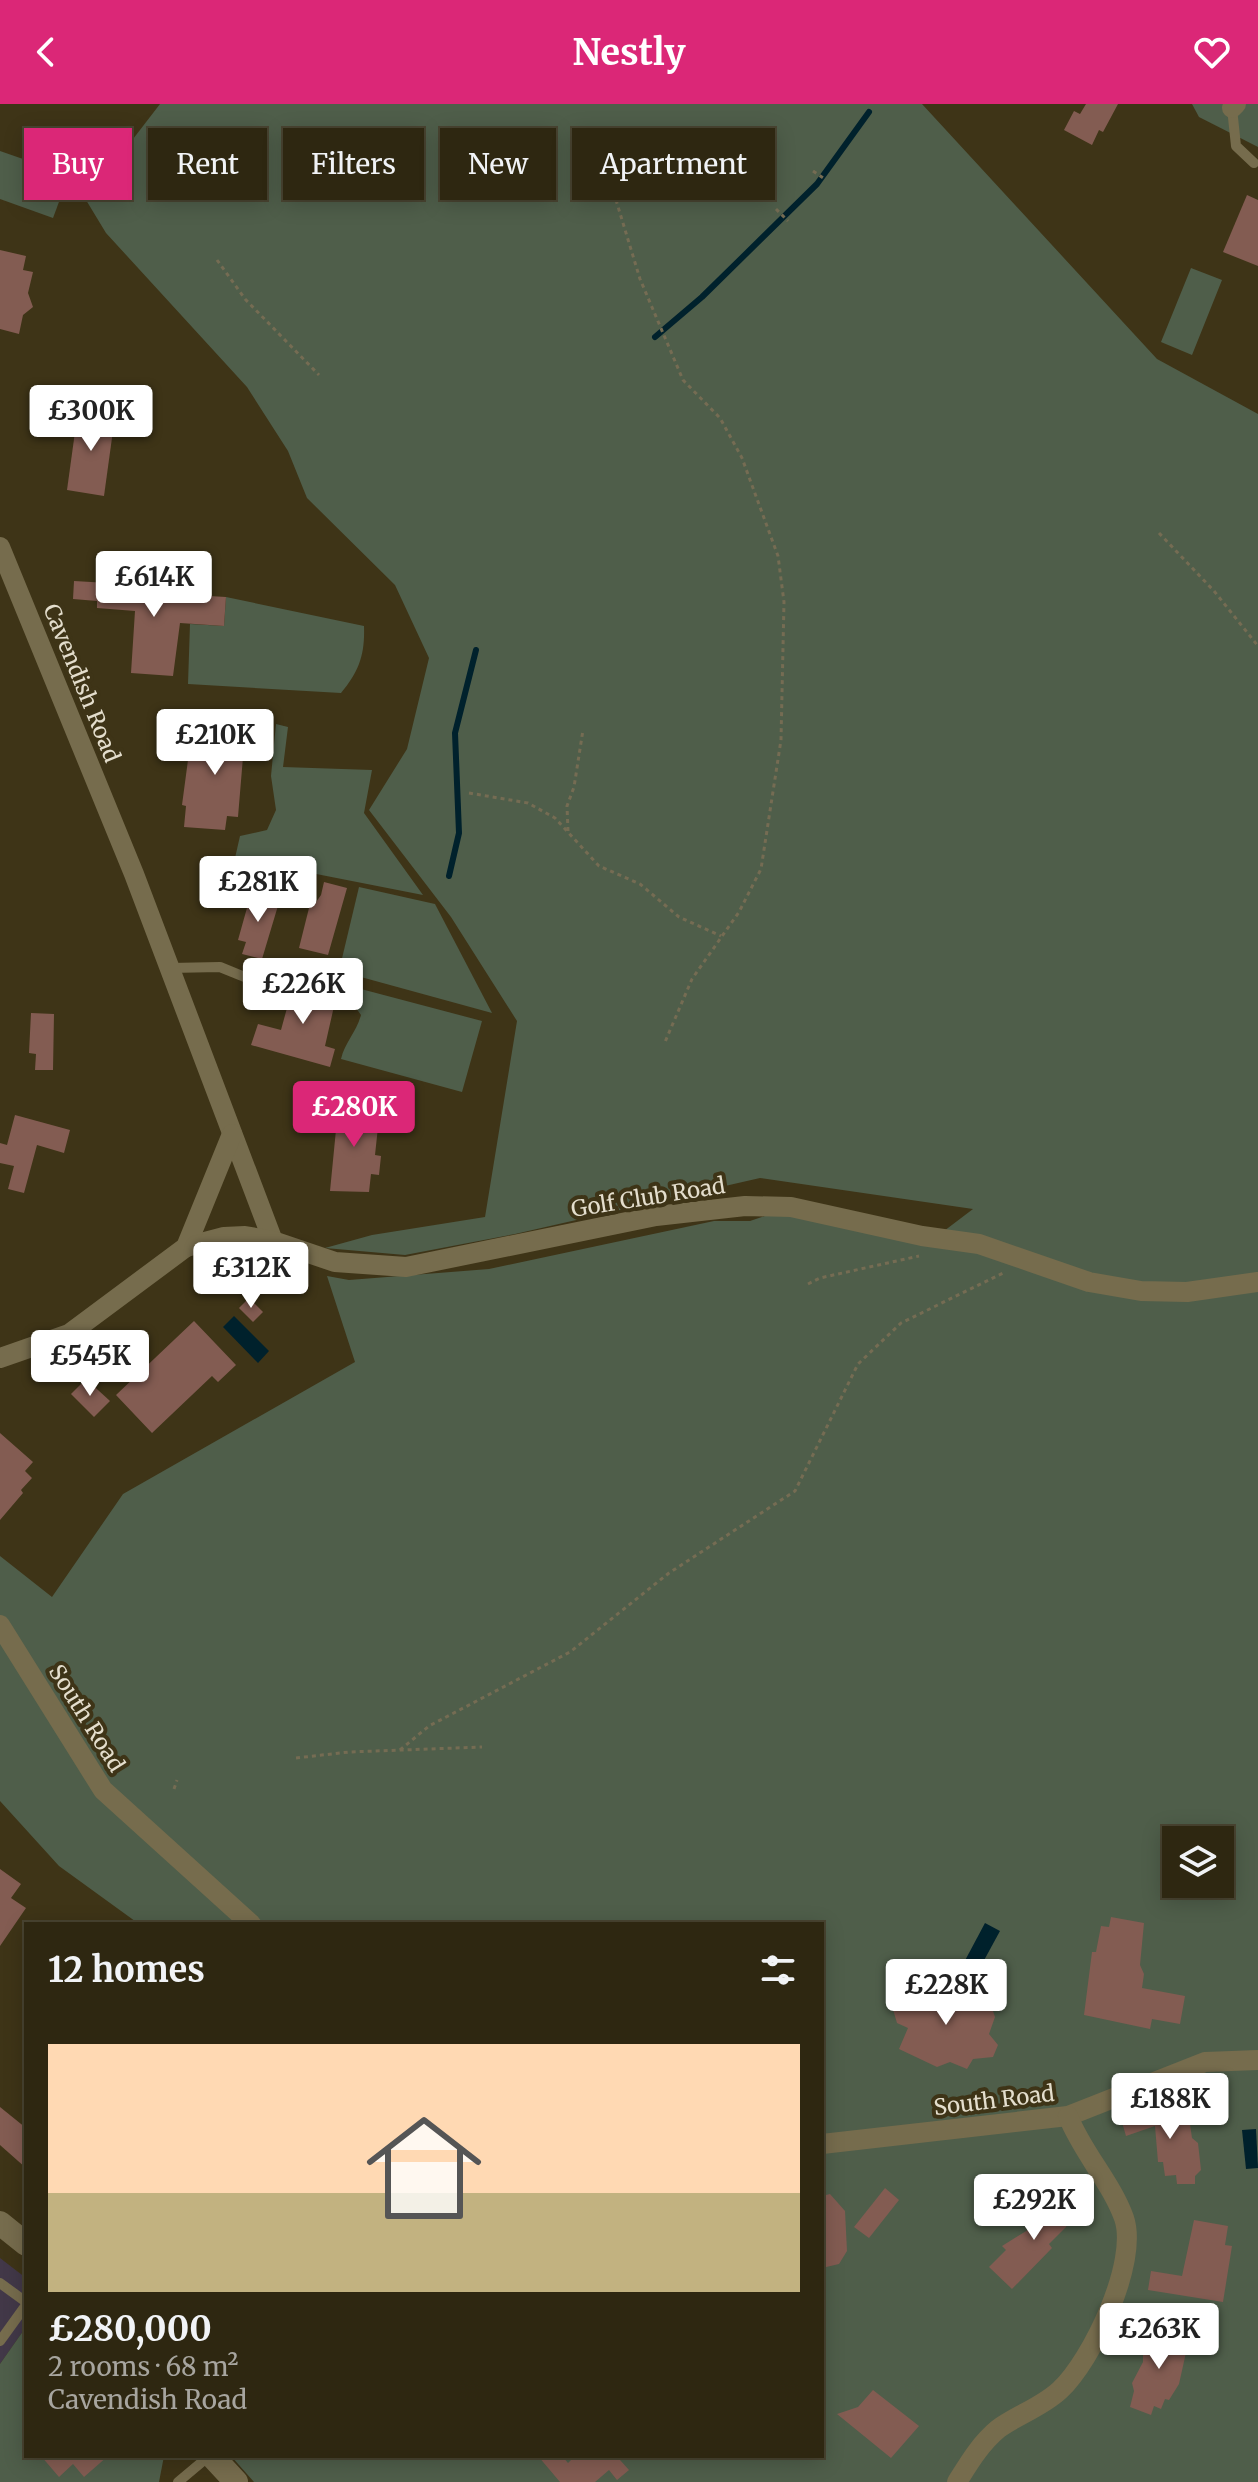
<!DOCTYPE html>
<meta charset="utf-8">
<style>
:root{--surface:#2e2711;--page:#3a331f;--text:#f1f3f6;--muted:#a7a59f;--line:#494431;--accent:#db2777}
body{margin:0;font-family:Merriweather,serif;background:var(--page);color:var(--text);height:100vh;display:flex;flex-direction:column;font-size:30px;white-space:nowrap}
*{box-sizing:border-box;margin:0}
p{font-size:26px;color:var(--muted)}
.icon{flex:none;width:44px;height:44px;fill:none;stroke:currentColor;stroke-width:2;stroke-linecap:round;stroke-linejoin:round}
.map{position:relative;flex:1;overflow:hidden}
.side{position:absolute;left:24px;top:1818px;width:800px;height:536px;display:flex;flex-direction:column;background:var(--surface);border-radius:0px;box-shadow:0 4px 20px #0003,0 0 0 2px var(--line)}
.side>*{flex:none}
.hud{position:absolute;left:24px;top:24px;width:800px;height:72px;display:flex;gap:16px}
.fabs{position:absolute;left:1162px;top:1722px;display:grid;gap:16px}
.fabs a{display:grid;place-items:center;width:72px;height:72px;border-radius:0px;background:var(--surface);box-shadow:0 4px 20px #0003,0 0 0 2px var(--line);font-size:40px}
.price{position:absolute;translate:-50% -68px;padding:0 18px;border-radius:8px;background:#fff;color:#222;font-size:26px;line-height:52px;filter:drop-shadow(0 2px 4px #0008)}
.price::after{content:'';position:absolute;left:50%;top:48px;width:24px;height:18px;margin-left:-12px;background:inherit;clip-path:polygon(0 0,100% 0,50% 100%)}
.price.active{background:var(--accent);color:#fff}
ul{padding:0;list-style:none}
li{display:grid;align-content:center;gap:16px;height:424px;padding:0 24px}
li+li{border-top:2px solid var(--line)}
li span{display:grid;place-items:center;height:248px;border-radius:0px;color:#555}
li>.icon{margin-inline-start:auto}
span .icon{width:144px;height:144px;fill:#fffc;stroke-width:1}
li b{font-size:34px}
h2{display:flex;justify-content:space-between;align-items:center;height:96px;padding:0 24px;font-size:34px}
.chip{padding:0 28px;border-radius:0px;background:var(--surface);box-shadow:0 4px 20px #0003,0 0 0 2px var(--line);font-size:28px;line-height:72px}
.chip.active{background:var(--accent);color:#fff}
header{display:flex;justify-content:space-between;align-items:center;height:104px;padding:0 24px;background:var(--accent);color:#fff;font-size:36px;font-weight:700}
.map>svg:first-child{display:block}
</style>
<header><svg class="icon" aria-label="back" viewBox="0 0 24 24"><path d="M15 5l-7 7 7 7"/></svg>Nestly<svg class="icon" aria-label="heart" viewBox="0 0 24 24"><path d="M12 20l-8-8c-3-5 5-10 8-4 3-6 11-1 8 4z"/></svg></header>
<div class="map">
<svg width="1258" height="2378" viewBox="0 0 1258 2378">
<rect width="100%" height="100%" fill="#3e3417"/>
<polygon fill="#423848" points="0,2154 26,2174 26,2223 0,2260"/>
<g fill="#4f5e4a" fill-rule="evenodd">
<path d="M160,0H922L1157,255L1258,310V2378H254L231,2352H822V1820H139L59,1762L0,1697V1452L52,1493L123,1390L355,1258L327,1172L349,1176L489,1165L714,1117H750L791,1103L944,1127L973,1105L760,1074L515,1130L405,1151L325,1144L372,1131L485,1113L517,917L451,813L369,706L407,645L429,554L395,481L307,394L288,347L247,283L106,129L86,96ZM1176,1736H1220V1780H1176Z"/>
<polygon points="1192,0 1258,0 1258,43 1199,13"/>
<polygon points="0,47 69,71 53,114 0,95"/>
<polygon points="1191,164 1222,176 1192,251 1161,238"/>
<path d="M226,493L364,522C365,551 359,567 341,589L188,580L190,520L224,522Z"/>
<polygon points="276,620 288,623 283,663 372,666 364,709 423,791 235,754 240,732 267,726 276,706 271,672"/>
<polygon points="359,783 435,800 492,909 339,867"/>
<path d="M361,885L482,917L462,988L341,955C345,938 356,929 361,911L356,904Z"/>
<polygon points="26,2223 26,2352 164,2352 159,2378 0,2378 0,2260"/>
</g>
<g fill="#00212c">
<polygon points="234,1212 269,1247 258,1259 223,1223"/>
<polygon points="985,1819 1000,1827 976,1871 961,1864"/>
<polygon points="1256,2025 1258,2064 1246,2065 1242,2026"/>
</g>
<g fill="none" stroke-linecap="round" stroke-linejoin="round">
<g stroke="#00212c" stroke-width="6">
<polyline points="655,233 702,193 817,80 869,8"/>
<polyline points="449,772 459,729 455,629 476,546"/>
</g>
</g>
<g fill="#835c52">
<polygon points="1086,0 1118,0 1103,28 1099,26 1092,41 1064,26 1074,7 1080,10"/>
<polygon points="1247,91 1258,96 1258,162 1223,148"/>
<polygon points="0,146 26,152 23,166 33,168 28,189 33,203 23,211 19,230 0,225"/>
<polygon points="78,306 115,312 104,392 67,386"/>
<polygon points="74,477 160,482 159,489 226,493 224,522 180,519 173,572 131,569 135,507 97,504 97,497 73,495"/>
<polygon points="192,626 259,631 257,654 243,653 238,713 227,712 225,726 184,723 186,702 182,701"/>
<polygon points="324,778 347,784 328,851 299,844 310,800 314,801 321,791"/>
<polygon points="252,786 280,795 262,855 242,850 246,838 238,836"/>
<polygon points="301,876 333,885 332,888 337,889 325,942 335,945 330,963 251,941 258,920 281,926 290,893"/>
<polygon points="31,909 54,910 53,966 35,966 36,950 29,949"/>
<polygon points="339,995 368,998 366,1016 378,1023 375,1051 381,1052 379,1071 371,1070 369,1088 330,1087"/>
<polygon points="15,1011 70,1026 64,1049 37,1041 24,1089 8,1085 14,1062 0,1059 0,1039 7,1041"/>
<polygon points="249,1194 263,1208 253,1218 239,1204"/>
<polygon points="194,1217 236,1261 218,1278 212,1272 152,1329 116,1291"/>
<polygon points="86,1275 110,1297 94,1313 71,1290"/>
<polygon points="0,1329 33,1358 25,1367 32,1374 21,1386 23,1389 0,1416"/>
<polygon points="0,1765 21,1780 11,1794 26,1804 0,1842"/>
<polygon points="1111,1813 1144,1819 1140,1861 1144,1870 1142,1884 1185,1892 1180,1920 1152,1915 1150,1925 1084,1911 1092,1848 1096,1848 1101,1822 1109,1823"/>
<polygon points="934,1877 943,1879 954,1894 967,1900 981,1895 990,1898 995,1913 989,1930 998,1941 993,1953 973,1955 967,1965 950,1958 937,1963 899,1945 908,1924 897,1919 892,1902 912,1894 919,1881"/>
<polygon points="1162,2001 1164,2009 1188,2006 1192,2034 1198,2039 1201,2066 1195,2072 1195,2080 1177,2080 1176,2071 1165,2072 1163,2058 1158,2058 1155,2022 1126,2032 1121,2015"/>
<polygon points="0,2003 26,2024 26,2064 0,2041"/>
<polygon points="885,2084 899,2096 869,2134 854,2123"/>
<polygon points="1056,2086 1076,2094 1066,2123 1049,2140 1052,2144 1012,2185 989,2163 1006,2146 1002,2142 1044,2116"/>
<polygon points="830,2090 845,2107 847,2147 839,2160 822,2164 822,2092"/>
<polygon points="1194,2116 1228,2122 1225,2141 1232,2142 1223,2198 1148,2186 1151,2167 1182,2172"/>
<polygon points="1160,2223 1187,2230 1184,2244 1187,2244 1179,2280 1169,2296 1165,2295 1161,2305 1154,2302 1151,2311 1130,2303 1134,2287 1132,2279 1143,2258 1143,2247 1151,2242"/>
<polygon points="873,2286 919,2322 891,2354 837,2310 858,2303"/>
<polygon points="41,2352 108,2352 84,2373 73,2360 59,2373"/>
<polygon points="538,2352 562,2352 568,2359 575,2352 625,2352 620,2356 629,2366 617,2376 609,2366 595,2378 560,2378"/>
</g>
<g fill="none" stroke-linecap="round" stroke-linejoin="round">
<g stroke="#756c53" stroke-width="3" stroke-dasharray="4 4" stroke-linecap="butt">
<polyline points="813,67 826,76"/>
<polyline points="609,73 640,175 683,276 720,314 742,354 778,452 784,498 781,636 761,765 739,808 692,875 665,938"/>
<polyline points="776,105 788,117"/>
<polyline points="217,156 245,195 319,271"/>
<polyline points="1159,429 1214,487 1258,542"/>
<polyline points="469,689 528,699 555,714 599,762 640,780 679,813 721,832"/>
<polyline points="568,727 567,702 574,683 583,626"/>
<polyline points="808,1180 820,1174 919,1152"/>
<polyline points="400,1646 429,1622 570,1548 669,1469 795,1387 858,1260 901,1219 1003,1169"/>
<polyline points="296,1654 349,1648 482,1643"/>
<polyline points="174,1685 177,1676"/>
</g>
<g stroke="#766c4d" stroke-width="10">
<polyline points="1232,4 1236,42 1254,59"/>
<polyline points="170,864 220,863 262,880"/>
<polyline points="0,2179 26,2198"/>
<polyline points="0,2237 26,2201"/>
<polyline points="178,2378 209,2352"/>
</g>
<g stroke="#766c4d" stroke-width="20">
<polyline points="1232,4 1236,0"/>
<polyline points="0,443 134,770 273,1137"/>
<polyline points="186,1143 224,1133 245,1132 273,1137 335,1158 406,1163 656,1112 745,1102 791,1103 922,1132 979,1140 1089,1178 1141,1187 1187,1188 1258,1178"/>
<polyline points="0,1254 69,1230 186,1143 232,1030"/>
<polyline points="0,1521 103,1686 251,1820"/>
<polyline points="822,2040 1068,2012 1205,1958 1258,1956"/>
<path d="M957,2378C969,2359 980,2340 998,2325C1017,2311 1042,2303 1060,2286C1092,2256 1139,2158 1124,2114C1111,2078 1082,2048 1068,2012"/>
</g>
<g stroke="#766c4d" stroke-width="24">
<polyline points="0,2119 26,2140"/>
<polyline points="212,2352 236,2378"/>
</g>
</g>
<g text-anchor="middle" dominant-baseline="central" stroke-width="8" stroke-linejoin="round" paint-order="stroke">
<g font-size="22" fill="#e4decd" stroke="#3e3417">
<text transform="translate(82 579) rotate(68)">Cavendish Road</text>
<text transform="translate(648 1093) rotate(-9)">Golf Club Road</text>
<text transform="translate(87 1614) rotate(58)">South Road</text>
<text transform="translate(994 1996) rotate(-7)">South Road</text>
</g>
</g>
</svg>
<div class="fabs">
<a><svg class="icon" aria-label="layers" viewBox="0 0 24 24"><path d="M12 4l9 5-9 5-9-5zM3 14l9 5 9-5"/></svg></a>
</div>
<b class="price" style="left:91px;top:349px">£300K</b>
<b class="price" style="left:154px;top:515px">£614K</b>
<b class="price" style="left:215px;top:673px">£210K</b>
<b class="price" style="left:258px;top:820px">£281K</b>
<b class="price" style="left:303px;top:922px">£226K</b>
<b class="price active" style="left:354px;top:1045px">£280K</b>
<b class="price" style="left:251px;top:1206px">£312K</b>
<b class="price" style="left:90px;top:1294px">£545K</b>
<b class="price" style="left:946px;top:1923px">£228K</b>
<b class="price" style="left:1170px;top:2037px">£188K</b>
<b class="price" style="left:1034px;top:2138px">£292K</b>
<b class="price" style="left:1159px;top:2267px">£263K</b>
<div class="hud">
<a class="chip active">Buy</a>
<a class="chip">Rent</a>
<a class="chip">Filters</a>
<a class="chip">New</a>
<a class="chip">Apartment</a>
</div>
<section class="side">
<h2>12 homes<svg class="icon" aria-label="filters" viewBox="0 0 24 24"><path d="M4 7h16M4 17h16"/><circle cx="9" cy="7" r="2"/><circle cx="15" cy="17" r="2"/></svg></h2>
<ul>
<li><span style="background:linear-gradient(#ffd9b3 60%,#c2b280 0)"><svg class="icon" aria-label="home" viewBox="0 0 24 24"><path d="M3 11l9-7 9 7M6 9v11h12V9"/></svg></span><div><b>£280,000</b><p>2 rooms · 68 m²</p><p>Cavendish Road</p></div></li>
</ul>
</section>
</div>
